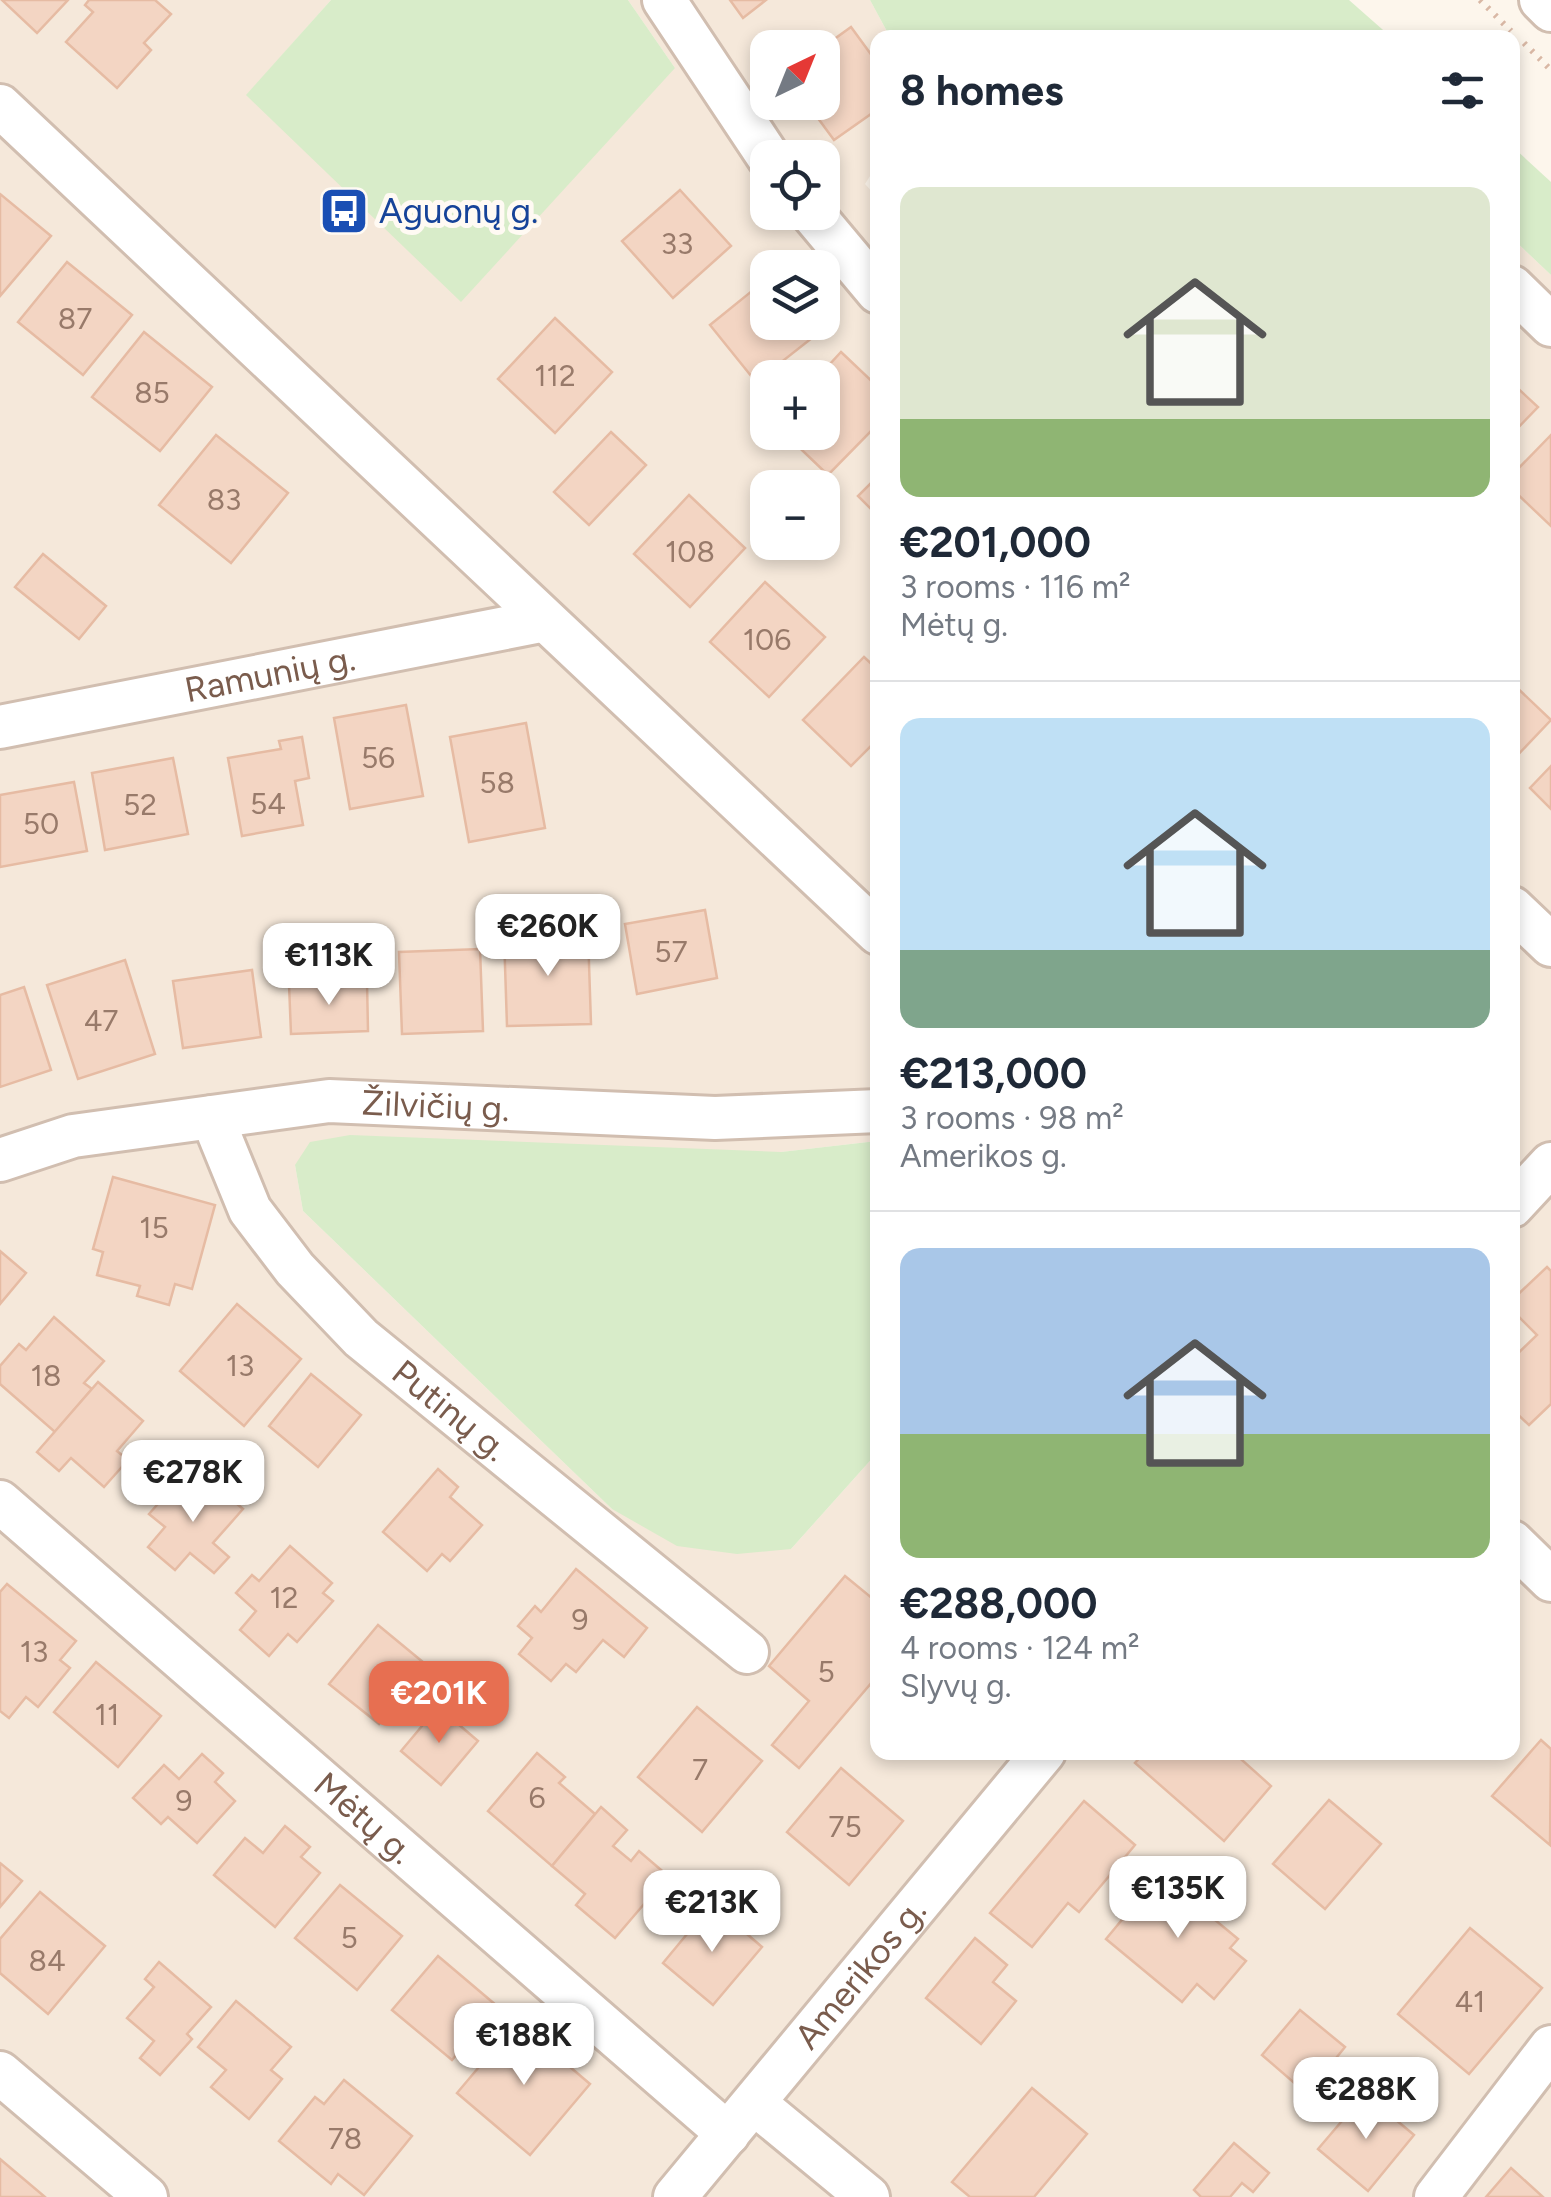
<!DOCTYPE html>
<meta charset="utf-8">
<style>
:root{--surface:#fff;--page:#f2f2f3;--text:#1f2937;--muted:#747a83;--line:#e0e1e3;--accent:#e76f51}
body{margin:0;font-family:Figtree,sans-serif;background:var(--page);color:var(--text);height:100vh;display:flex;flex-direction:column;font-size:38px;white-space:nowrap}
*{box-sizing:border-box;margin:0}
p{font-size:32px;color:var(--muted)}
.icon{flex:none;width:55px;height:55px;fill:none;stroke:currentColor;stroke-width:2;stroke-linecap:round;stroke-linejoin:round}
.map{position:relative;flex:1;overflow:hidden}
.details{position:absolute;left:870px;top:30px;width:650px;height:1730px;display:flex;flex-direction:column;background:var(--surface);border-radius:20px;box-shadow:0 5px 15px #0003}
.details>*{flex:none}
.needle{width:65px;rotate:43deg}
.fabs{position:absolute;left:750px;top:30px;display:grid;gap:20px}
.fabs a{display:grid;place-items:center;width:90px;height:90px;border-radius:20px;background:var(--surface);box-shadow:0 5px 15px #0003;font-size:50px}
.price{position:absolute;translate:-50% -85px;padding:0 22px;border-radius:20px;background:#fff;color:#222;font-size:32px;line-height:65px;filter:drop-shadow(0 2px 5px #0008)}
.price::after{content:'';position:absolute;left:50%;top:60px;width:30px;height:22px;margin-left:-15px;background:inherit;clip-path:polygon(0 0,100% 0,50% 100%)}
.price.active{background:var(--accent);color:#fff}
ul{padding:0;list-style:none}
li{display:grid;align-content:center;gap:20px;height:530px;padding:0 30px}
li+li{border-top:2px solid var(--line)}
li span{display:grid;place-items:center;height:310px;border-radius:20px;color:#555}
li>.icon{margin-inline-start:auto}
span .icon{width:180px;height:180px;fill:#fffc;stroke-width:1}
li b{font-size:42px}
h2{display:flex;justify-content:space-between;align-items:center;height:120px;padding:0 30px;font-size:42px}
.map>svg:first-child{display:block}
</style>
<div class="map">
<svg width="1551" height="2197" viewBox="0 0 1551 2197">
<rect width="100%" height="100%" fill="#fdf6ec"/>
<path fill="#f5e8da" fill-rule="evenodd" d="M0,0H331L247,95L675,68L628,0H870L890,37L878,38L877,165L865,184L878,198L877,1141L781,1152L295,1165L303,1211L612,1509L791,1549L877,1453L878,1752H1512L1513,239L1551,275V2197H0ZM768,48H822V102H768ZM768,158H822V212H768ZM768,268H822V322H768ZM768,378H822V432H768ZM768,488H822V542H768Z"/>
<g fill="#d8ecc9">
<polygon points="331,0 628,0 675,68 461,302 246,95"/>
<polygon points="870,0 1349,0 1391,37 890,37"/>
<polygon points="1513,147 1551,182 1551,275 1513,239"/>
<polygon points="350,1135 781,1152 877,1141 877,1453 791,1549 737,1554 677,1546 612,1509 303,1211 295,1165 310,1142"/>
</g>
<g fill="#f3d5c3" stroke="#e6bba3" stroke-width="2.5">
<polygon points="2,0 68,0 37,33"/>
<polygon points="89,0 155,0 171,14 144,43 151,50 117,88 66,42 93,12 85,5"/>
<polygon points="730,0 766,0 743,18"/>
<polygon points="851,27 878,64 878,109 834,140 806,102 822,102 822,48"/>
<polygon points="680,190 731,246 673,298 622,241"/>
<polygon points="0,194 51,236 0,296"/>
<polygon points="67,262 132,315 83,375 18,322"/>
<polygon points="768,278 768,322 808,322 817,334 756,382 710,325"/>
<polygon points="555,318 612,372 555,433 498,379"/>
<polygon points="144,332 212,387 160,451 92,397"/>
<polygon points="841,352 878,387 878,424 828,475 783,432 822,432 822,378 817,378"/>
<polygon points="1512,383 1538,407 1512,434"/>
<polygon points="611,432 646,465 589,525 554,492"/>
<polygon points="216,435 288,493 231,563 159,505"/>
<polygon points="1551,435 1551,526 1512,489 1512,475"/>
<polygon points="878,476 878,516 858,496"/>
<polygon points="689,495 745,548 690,607 634,554"/>
<polygon points="43,554 106,606 79,639 15,587"/>
<polygon points="765,582 825,637 769,697 710,642"/>
<polygon points="864,657 878,670 878,739 851,766 803,720"/>
<polygon points="1512,683 1551,720 1512,761"/>
<polygon points="406,705 423,796 350,809 334,718"/>
<polygon points="526,723 545,828 469,842 450,737"/>
<polygon points="302,737 309,778 295,781 303,825 242,836 228,758 281,749 279,741"/>
<polygon points="173,758 188,834 105,850 92,773"/>
<polygon points="1551,766 1551,809 1530,788"/>
<polygon points="74,782 87,851 0,867 0,795"/>
<polygon points="705,910 717,978 637,994 625,924"/>
<polygon points="588,933 591,1024 507,1026 504,935"/>
<polygon points="480,949 483,1031 402,1034 399,952"/>
<polygon points="125,960 155,1054 78,1079 47,985"/>
<polygon points="252,970 261,1037 183,1048 173,981"/>
<polygon points="367,982 368,1031 291,1034 289,984"/>
<polygon points="24,987 51,1070 0,1087 0,995"/>
<polygon points="113,1177 215,1205 192,1289 175,1284 169,1305 137,1296 140,1286 97,1275 103,1252 93,1249"/>
<polygon points="0,1251 26,1273 0,1304"/>
<polygon points="1547,1267 1551,1271 1551,1404 1529,1425 1512,1409 1512,1359 1537,1335 1512,1310 1512,1300"/>
<polygon points="237,1304 301,1359 244,1426 180,1371"/>
<polygon points="54,1317 104,1361 84,1383 92,1389 55,1432 0,1384 0,1366 19,1344 26,1350"/>
<polygon points="311,1374 361,1415 318,1467 269,1426"/>
<polygon points="98,1382 143,1421 117,1451 128,1460 104,1487 71,1458 59,1471 37,1452"/>
<polygon points="438,1469 458,1487 450,1497 482,1525 450,1561 442,1554 427,1571 383,1532"/>
<polygon points="179,1480 196,1494 209,1480 243,1509 213,1543 229,1557 214,1573 190,1553 175,1570 148,1547 165,1527 149,1514"/>
<polygon points="290,1546 332,1583 323,1593 333,1601 297,1642 288,1634 269,1656 240,1630 256,1611 236,1593 252,1575 259,1581"/>
<polygon points="576,1569 647,1628 624,1657 603,1640 576,1672 566,1664 551,1681 519,1654 532,1638 518,1626 535,1606 541,1612"/>
<polygon points="845,1576 878,1603 878,1675 799,1768 772,1745 809,1701 769,1666"/>
<polygon points="7,1584 76,1641 60,1660 70,1668 38,1707 26,1697 9,1718 0,1711 0,1592"/>
<polygon points="378,1625 441,1677 408,1717 394,1706 379,1724 329,1684"/>
<polygon points="96,1662 161,1716 118,1767 54,1712"/>
<polygon points="438,1707 478,1741 441,1785 401,1751"/>
<polygon points="697,1707 762,1761 702,1832 638,1777"/>
<polygon points="1541,1740 1551,1749 1550,1845 1492,1796"/>
<polygon points="1145,1752 1233,1752 1271,1786 1224,1841 1135,1763"/>
<polygon points="537,1753 565,1777 559,1783 595,1814 552,1866 488,1811"/>
<polygon points="202,1754 223,1773 215,1782 235,1801 197,1843 168,1817 161,1824 133,1798 164,1765 179,1779"/>
<polygon points="841,1768 903,1821 849,1885 787,1832"/>
<polygon points="1329,1800 1381,1844 1325,1909 1273,1864"/>
<polygon points="1084,1801 1135,1845 1079,1912 1068,1903 1032,1947 990,1913"/>
<polygon points="601,1807 627,1830 613,1846 631,1861 639,1851 668,1876 615,1938 576,1905 585,1894 552,1866"/>
<polygon points="285,1826 310,1847 301,1857 320,1873 275,1927 214,1875 245,1838 263,1853"/>
<polygon points="0,1863 22,1881 0,1907"/>
<polygon points="1159,1875 1180,1891 1186,1885 1221,1914 1215,1920 1238,1939 1230,1948 1246,1961 1214,1999 1197,1984 1182,2002 1106,1939"/>
<polygon points="340,1885 402,1936 357,1990 295,1938"/>
<polygon points="40,1892 105,1946 48,2014 0,1973 0,1939"/>
<polygon points="712,1904 762,1947 713,2005 663,1963"/>
<polygon points="1470,1928 1542,1988 1469,2074 1398,2014"/>
<polygon points="975,1938 1007,1965 993,1982 1016,2001 981,2044 926,1998"/>
<polygon points="438,1956 497,2006 452,2060 392,2010"/>
<polygon points="159,1962 211,2007 187,2034 192,2039 160,2075 140,2058 154,2041 127,2018 154,1987 145,1979"/>
<polygon points="236,2001 291,2047 271,2070 282,2079 249,2119 211,2087 226,2070 198,2047"/>
<polygon points="1300,2010 1345,2047 1307,2094 1262,2055"/>
<polygon points="517,2022 590,2084 530,2155 457,2093"/>
<polygon points="344,2080 412,2136 364,2195 338,2174 331,2184 279,2141 315,2097 324,2104"/>
<polygon points="1032,2088 1087,2134 1034,2197 970,2197 952,2182"/>
<polygon points="1365,2094 1414,2135 1368,2191 1318,2149"/>
<polygon points="1234,2143 1269,2173 1253,2192 1242,2183 1230,2197 1201,2197 1194,2190"/>
<polygon points="0,2159 45,2197 0,2197"/>
<polygon points="1511,2168 1543,2197 1486,2197"/>
</g>
<g fill="none" stroke-linecap="round" stroke-linejoin="round">
<g stroke="#d1beb0" stroke-width="48">
<g id="minor">
<polyline points="664,0 769,158"/>
<polyline points="1541,0 1551,10"/>
<polyline points="0,106 878,933"/>
<polyline points="811,212 878,292"/>
<polyline points="1512,287 1551,325"/>
<path id="s1" d="M0,727L541,621"/>
<polyline points="1512,908 1551,945"/>
<path id="s2" d="M212,1117L250,1210L295,1269L361,1338L747,1652"/>
<path id="s3" d="M0,1160L73,1136L329,1101L715,1118L878,1111"/>
<polyline points="1512,1206 1551,1164"/>
<path id="s4" d="M0,1502L728,2134"/>
<polyline points="1512,1542 1551,1580"/>
<polyline points="0,2073 146,2197"/>
<polyline points="754,2103 868,2197"/>
<path id="s5" d="M675,2197L1044,1752"/>
<polyline points="1436,2197 1551,2047"/>
</g>
</g>
<g stroke="#d9b8a5" stroke-width="6" stroke-dasharray="2.5 8" stroke-linecap="butt">
<polyline points="1480,0 1511,31"/>
<polyline points="1524,43 1551,70"/>
</g>
<use href="#minor" stroke="#fff" stroke-width="42"/>
</g>
<defs>
<g id="bus-square" transform="scale(2.5)"><rect x="-9" y="-9" width="18" height="18" rx="4" fill="#1a4fb4" stroke="#fffaf3"/><path d="M-5-6H5V4H4V6H2V4H-2V6H-4V4H-5ZM-3.5-4V0h7V-4ZM-3.5 1.2v1.5H-2V1.2ZM2 1.2v1.5H3.5V1.2Z" fill="#fff"/></g>
</defs>
<g fill-rule="evenodd">
<use href="#bus-square" x="344" y="211"/>
</g>
<g text-anchor="middle" dominant-baseline="central" stroke-width="10" stroke-linejoin="round" paint-order="stroke">
<g font-size="30" fill="#987a6a">
<text x="677" y="243">33</text>
<text x="75" y="318">87</text>
<text x="555" y="375">112</text>
<text x="152" y="392">85</text>
<text x="224" y="499">83</text>
<text x="690" y="551">108</text>
<text x="767" y="639">106</text>
<text x="378" y="757">56</text>
<text x="497" y="782">58</text>
<text x="268" y="803">54</text>
<text x="140" y="804">52</text>
<text x="41" y="823">50</text>
<text x="671" y="951">57</text>
<text x="101" y="1020">47</text>
<text x="154" y="1227">15</text>
<text x="240" y="1365">13</text>
<text x="46" y="1375">18</text>
<text x="284" y="1597">12</text>
<text x="580" y="1619">9</text>
<text x="34" y="1651">13</text>
<text x="826" y="1671">5</text>
<text x="107" y="1714">11</text>
<text x="700" y="1769">7</text>
<text x="537" y="1797">6</text>
<text x="184" y="1800">9</text>
<text x="845" y="1826">75</text>
<text x="349" y="1937">5</text>
<text x="47" y="1960">84</text>
<text x="1470" y="2001">41</text>
<text x="345" y="2138">78</text>
</g>
<g font-size="35" fill="#164399" stroke="#fffaf3" text-anchor="start">
<text x="379" y="211">Aguonų g.</text>
</g>
<g font-size="35" fill="#7a5c4d" stroke="#fffaf3">
<text stroke="none"><textPath href="#s1" startOffset="275">Ramunių g.</textPath></text>
<text stroke="none"><textPath href="#s3" startOffset="442">Žilvičių g.</textPath></text>
<text stroke="none"><textPath href="#s2" startOffset="385">Putinų g.</textPath></text>
<text stroke="none"><textPath href="#s4" startOffset="482">Mėtų g.</textPath></text>
<text stroke="none"><textPath href="#s5" startOffset="290">Amerikos g.</textPath></text>
</g>
</g>
</svg>
<div class="fabs">
<a><svg class="needle" viewBox="-14 -14 28 28"><path d="M0-13l5 13h-10z" fill="#e53935"/><path d="M0 13l5-13h-10z" fill="#747a83"/></svg></a>
<a><svg class="icon" aria-label="locate" viewBox="0 0 24 24"><circle cx="12" cy="12" r="6"/><path d="M12 2v4M12 18v4M2 12h4M18 12h4"/></svg></a>
<a><svg class="icon" aria-label="layers" viewBox="0 0 24 24"><path d="M12 4l9 5-9 5-9-5zM3 14l9 5 9-5"/></svg></a>
<a>+</a>
<a>−</a>
</div>
<b class="price" style="left:548px;top:979px">€260K</b>
<b class="price" style="left:329px;top:1008px">€113K</b>
<b class="price" style="left:193px;top:1525px">€278K</b>
<b class="price active" style="left:439px;top:1746px">€201K</b>
<b class="price" style="left:1178px;top:1941px">€135K</b>
<b class="price" style="left:712px;top:1955px">€213K</b>
<b class="price" style="left:524px;top:2088px">€188K</b>
<b class="price" style="left:1366px;top:2142px">€288K</b>
<section class="details">
<h2>8 homes<svg class="icon" aria-label="filters" viewBox="0 0 24 24"><path d="M4 7h16M4 17h16"/><circle cx="9" cy="7" r="2"/><circle cx="15" cy="17" r="2"/></svg></h2>
<ul>
<li><span style="background:linear-gradient(#dfe7d0 75%,#8fb573 0)"><svg class="icon" aria-label="home" viewBox="0 0 24 24"><path d="M3 11l9-7 9 7M6 9v11h12V9"/></svg></span><div><b>€201,000</b><p>3 rooms · 116 m²</p><p>Mėtų g.</p></div></li>
<li><span style="background:linear-gradient(#bfe0f5 75%,#7fa58c 0)"><svg class="icon" aria-label="home" viewBox="0 0 24 24"><path d="M3 11l9-7 9 7M6 9v11h12V9"/></svg></span><div><b>€213,000</b><p>3 rooms · 98 m²</p><p>Amerikos g.</p></div></li>
<li><span style="background:linear-gradient(#a9c7e8 60%,#8fb573 0)"><svg class="icon" aria-label="home" viewBox="0 0 24 24"><path d="M3 11l9-7 9 7M6 9v11h12V9"/></svg></span><div><b>€288,000</b><p>4 rooms · 124 m²</p><p>Slyvų g.</p></div></li>
</ul>
</section>
</div>
